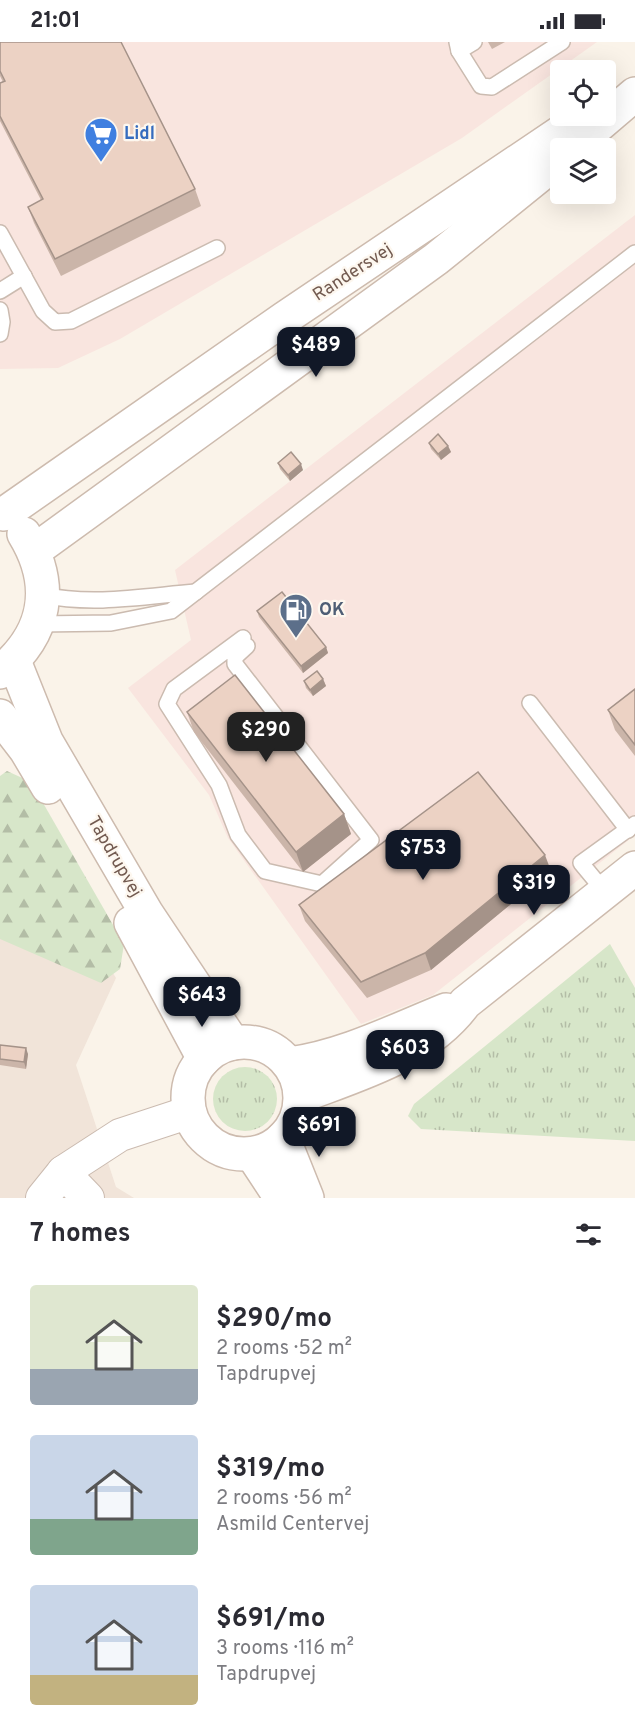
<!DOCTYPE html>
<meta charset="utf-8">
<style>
:root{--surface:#fff;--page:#f2f2f3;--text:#2b2b33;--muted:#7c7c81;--accent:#111827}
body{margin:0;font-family:Overpass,sans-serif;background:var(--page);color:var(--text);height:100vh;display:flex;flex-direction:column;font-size:22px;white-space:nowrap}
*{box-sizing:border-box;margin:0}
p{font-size:20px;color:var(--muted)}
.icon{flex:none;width:33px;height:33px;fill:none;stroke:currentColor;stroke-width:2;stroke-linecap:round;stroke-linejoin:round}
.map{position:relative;height:1156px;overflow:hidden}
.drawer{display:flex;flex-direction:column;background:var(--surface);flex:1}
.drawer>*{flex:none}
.tools{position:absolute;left:550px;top:18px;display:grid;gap:12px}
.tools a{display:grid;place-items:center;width:66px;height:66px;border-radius:6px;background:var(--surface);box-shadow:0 6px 24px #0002;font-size:30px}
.price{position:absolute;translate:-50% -51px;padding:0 14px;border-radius:12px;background:var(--accent);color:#fff;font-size:20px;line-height:39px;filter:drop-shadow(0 2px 3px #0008)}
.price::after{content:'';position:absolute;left:50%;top:36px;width:18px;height:14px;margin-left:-9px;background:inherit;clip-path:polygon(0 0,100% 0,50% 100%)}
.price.on{background:#222;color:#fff}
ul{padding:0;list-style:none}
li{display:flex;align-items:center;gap:18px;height:150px;padding:0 30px}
li span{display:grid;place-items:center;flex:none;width:168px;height:120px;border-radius:6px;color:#555}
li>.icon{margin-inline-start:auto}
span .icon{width:72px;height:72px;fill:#fffc;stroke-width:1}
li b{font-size:26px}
h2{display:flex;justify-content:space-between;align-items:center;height:72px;padding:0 30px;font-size:26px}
.status{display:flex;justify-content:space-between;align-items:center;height:42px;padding:0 30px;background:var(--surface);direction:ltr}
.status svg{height:16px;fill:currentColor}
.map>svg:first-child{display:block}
</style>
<div class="status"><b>21:01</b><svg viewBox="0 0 49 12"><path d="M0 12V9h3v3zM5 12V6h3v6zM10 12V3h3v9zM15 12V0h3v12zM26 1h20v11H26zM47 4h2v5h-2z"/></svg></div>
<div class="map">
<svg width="635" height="1156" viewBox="0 0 635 1156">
<defs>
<pattern id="grass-tufts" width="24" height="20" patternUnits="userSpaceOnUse" patternTransform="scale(1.5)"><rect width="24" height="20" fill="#d7e6c9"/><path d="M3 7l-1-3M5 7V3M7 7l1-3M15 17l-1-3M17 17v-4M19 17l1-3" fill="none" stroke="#b3bda6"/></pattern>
<pattern id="forest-firs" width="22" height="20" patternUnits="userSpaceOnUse" patternTransform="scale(1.5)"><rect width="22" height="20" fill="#d7e6c9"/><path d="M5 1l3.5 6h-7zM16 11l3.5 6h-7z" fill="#b3bda6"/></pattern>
</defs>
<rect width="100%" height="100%" fill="#faf3e9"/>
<polygon fill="#f1e4d9" points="0,750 116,936 76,1023 116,1145 134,1156 0,1156"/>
<g fill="#f9e5df">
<polygon points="0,0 597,0 462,96 120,297 58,326 0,327"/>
<polygon points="635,173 635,793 433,953 361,982 228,796 209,753 128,646 191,598 175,528"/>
</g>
<g fill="url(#grass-tufts)">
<polygon points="610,902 635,946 635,1099 421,1087 408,1074 414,1062"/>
<circle cx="245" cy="1057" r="32"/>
</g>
<polygon fill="url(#forest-firs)" points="7,729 31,740 124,902 120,927 101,941 0,897 0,734"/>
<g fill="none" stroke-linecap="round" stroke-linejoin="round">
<g stroke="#cbbbb0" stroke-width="18">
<g id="lane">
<polyline points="457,0 459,9 481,44 492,45 562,0"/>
<polyline points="459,9 474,0"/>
<polyline points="0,191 43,269 55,280 71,279 217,206"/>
<polyline points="0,249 24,234"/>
<polyline points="0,268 2,280 0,292"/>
<path d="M43,553C93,564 146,554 196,550"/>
<polyline points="38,582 111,581 171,569 635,211"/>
<polyline points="243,596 174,647 167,662 219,743 238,793 265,829 322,842 371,798 235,622 235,615 247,604"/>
<polyline points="530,661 628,788"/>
<polyline points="605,850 581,821 635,782"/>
</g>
</g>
<g stroke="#cbbbb0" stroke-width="34">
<g id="street">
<polyline points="63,1130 88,1156"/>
<polyline points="42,1156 63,1130 120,1093 190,1070"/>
</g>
</g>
<g stroke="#cdbbae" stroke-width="36">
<g id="secondary">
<polyline points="573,105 635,52"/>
<polyline points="4,472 285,276 585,74"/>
<polyline points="34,509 436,217 561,116"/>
<polyline points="14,619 46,699 147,872 233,1001"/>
<path d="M0,630C47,592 55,543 24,492"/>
<polyline points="0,674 26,708 48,745"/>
<polyline points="131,881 204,1017"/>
<circle cx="244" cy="1056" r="56"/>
<path d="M289,1022C343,1015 396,988 446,968"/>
<path d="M301,1054C359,1032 427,1013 465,961L635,826"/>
<polyline points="283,1096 307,1156"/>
<polyline points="252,1112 281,1156"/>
</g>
</g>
<use href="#lane" stroke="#fff" stroke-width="15"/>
<use href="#street" stroke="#fff" stroke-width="32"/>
<use href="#secondary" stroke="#fff" stroke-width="33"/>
</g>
<g fill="#cbb5a9">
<polygon points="0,0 195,147 201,164 61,234 34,181 28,165 41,158 0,79 0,41 3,40 0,34"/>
<polygon points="488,0 505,0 492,7"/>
<polygon points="429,401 448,404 451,410 441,418 431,407"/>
<polygon points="278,421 303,428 290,439 280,427"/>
<polygon points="257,569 326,605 328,611 303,631 259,575"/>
<polygon points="323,637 326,644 313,654 306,646 304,639"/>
<polygon points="635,647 635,714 615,688 608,668"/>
<polygon points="187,670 344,772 351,792 303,830 194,690"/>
<polygon points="551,829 431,928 367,956 305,879 299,863"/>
<polygon points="0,1003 28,1012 26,1027 0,1023"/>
</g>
<g fill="#a59389">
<polygon points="448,404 451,410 441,418 438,412"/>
<polygon points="301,422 303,428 290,439 288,433"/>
<polygon points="326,605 328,611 303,631 301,624"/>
<polygon points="323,637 326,644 313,654 310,648"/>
<polygon points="344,772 351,792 303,830 296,810"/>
<polygon points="545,813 551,829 431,928 425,911"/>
<polygon points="26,1006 28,1012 26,1027 24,1020"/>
</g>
<g fill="#ecd2c4" stroke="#a59389" stroke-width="1.5">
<polygon points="0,0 121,0 195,147 55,217 28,165 43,157 0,74 0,41 5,39 0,29"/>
<polygon points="438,392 448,404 438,412 429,401"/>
<polygon points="291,410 301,422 288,433 278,421"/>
<polygon points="282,550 326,605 301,624 257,569"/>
<polygon points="317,629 323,637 310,648 304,639"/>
<polygon points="235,633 344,772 296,810 187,670"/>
<polygon points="635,647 635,703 608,668"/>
<polygon points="478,730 545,813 425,911 361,940 299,863"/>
<polygon points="0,1003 26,1006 24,1020 0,1017"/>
</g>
<defs>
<g id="supermarket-pin" transform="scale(1.725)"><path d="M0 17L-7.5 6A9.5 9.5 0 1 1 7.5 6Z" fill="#3f7fe0" stroke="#fdf7ef"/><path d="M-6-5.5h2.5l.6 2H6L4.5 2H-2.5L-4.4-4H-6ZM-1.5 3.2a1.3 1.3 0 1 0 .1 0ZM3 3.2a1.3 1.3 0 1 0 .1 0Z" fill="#fff"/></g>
<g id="fuel-pin" transform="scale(1.725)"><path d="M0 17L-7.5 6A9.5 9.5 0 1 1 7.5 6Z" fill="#5c6f8a" stroke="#fdf7ef"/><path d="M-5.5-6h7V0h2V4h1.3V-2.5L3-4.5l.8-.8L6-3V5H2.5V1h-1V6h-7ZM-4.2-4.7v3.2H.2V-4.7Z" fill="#fff"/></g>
</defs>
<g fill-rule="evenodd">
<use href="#supermarket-pin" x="101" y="92"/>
<use href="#fuel-pin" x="296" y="568"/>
</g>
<g text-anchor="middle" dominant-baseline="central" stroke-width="4.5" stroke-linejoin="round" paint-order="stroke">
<g font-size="18" font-weight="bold" fill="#366cbe" stroke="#fdf7ef" text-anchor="start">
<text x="124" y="92">Lidl</text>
</g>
<g font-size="18" fill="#725a50" stroke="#fdf7ef">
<text transform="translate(353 231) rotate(-33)">Randersvej</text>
<text transform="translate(114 815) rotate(60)">Tapdrupvej</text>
</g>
<g font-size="18" font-weight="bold" fill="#4e5e75" stroke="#fdf7ef" text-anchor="start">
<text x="319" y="568">OK</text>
</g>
</g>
</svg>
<div class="tools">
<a><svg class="icon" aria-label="locate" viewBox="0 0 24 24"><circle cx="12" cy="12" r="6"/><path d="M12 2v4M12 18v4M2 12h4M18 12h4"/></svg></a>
<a><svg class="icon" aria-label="layers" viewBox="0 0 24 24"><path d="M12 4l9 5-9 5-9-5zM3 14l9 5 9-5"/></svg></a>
</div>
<b class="price" style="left:316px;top:336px">$489</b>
<b class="price on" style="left:266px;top:721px">$290</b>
<b class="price" style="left:423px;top:839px">$753</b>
<b class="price" style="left:534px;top:874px">$319</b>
<b class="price" style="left:202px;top:986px">$643</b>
<b class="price" style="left:405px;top:1039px">$603</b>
<b class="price" style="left:319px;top:1116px">$691</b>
</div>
<section class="drawer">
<h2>7 homes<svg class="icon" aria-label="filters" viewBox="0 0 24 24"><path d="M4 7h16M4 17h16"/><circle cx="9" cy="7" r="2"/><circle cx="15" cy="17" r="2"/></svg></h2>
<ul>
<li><span style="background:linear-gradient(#dfe7d0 70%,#9aa5b1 0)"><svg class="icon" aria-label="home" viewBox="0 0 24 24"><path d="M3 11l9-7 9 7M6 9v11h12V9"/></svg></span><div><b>$290/mo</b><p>2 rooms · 52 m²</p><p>Tapdrupvej</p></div></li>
<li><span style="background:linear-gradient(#c9d6e8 70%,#7fa58c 0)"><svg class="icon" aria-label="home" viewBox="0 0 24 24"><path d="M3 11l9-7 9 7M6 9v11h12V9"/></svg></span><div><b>$319/mo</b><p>2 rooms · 56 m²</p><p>Asmild Centervej</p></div></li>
<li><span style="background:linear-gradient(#c9d6e8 75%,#c2b280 0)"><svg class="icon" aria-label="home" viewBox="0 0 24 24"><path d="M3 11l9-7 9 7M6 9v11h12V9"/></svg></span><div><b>$691/mo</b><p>3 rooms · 116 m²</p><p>Tapdrupvej</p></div></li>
</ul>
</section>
